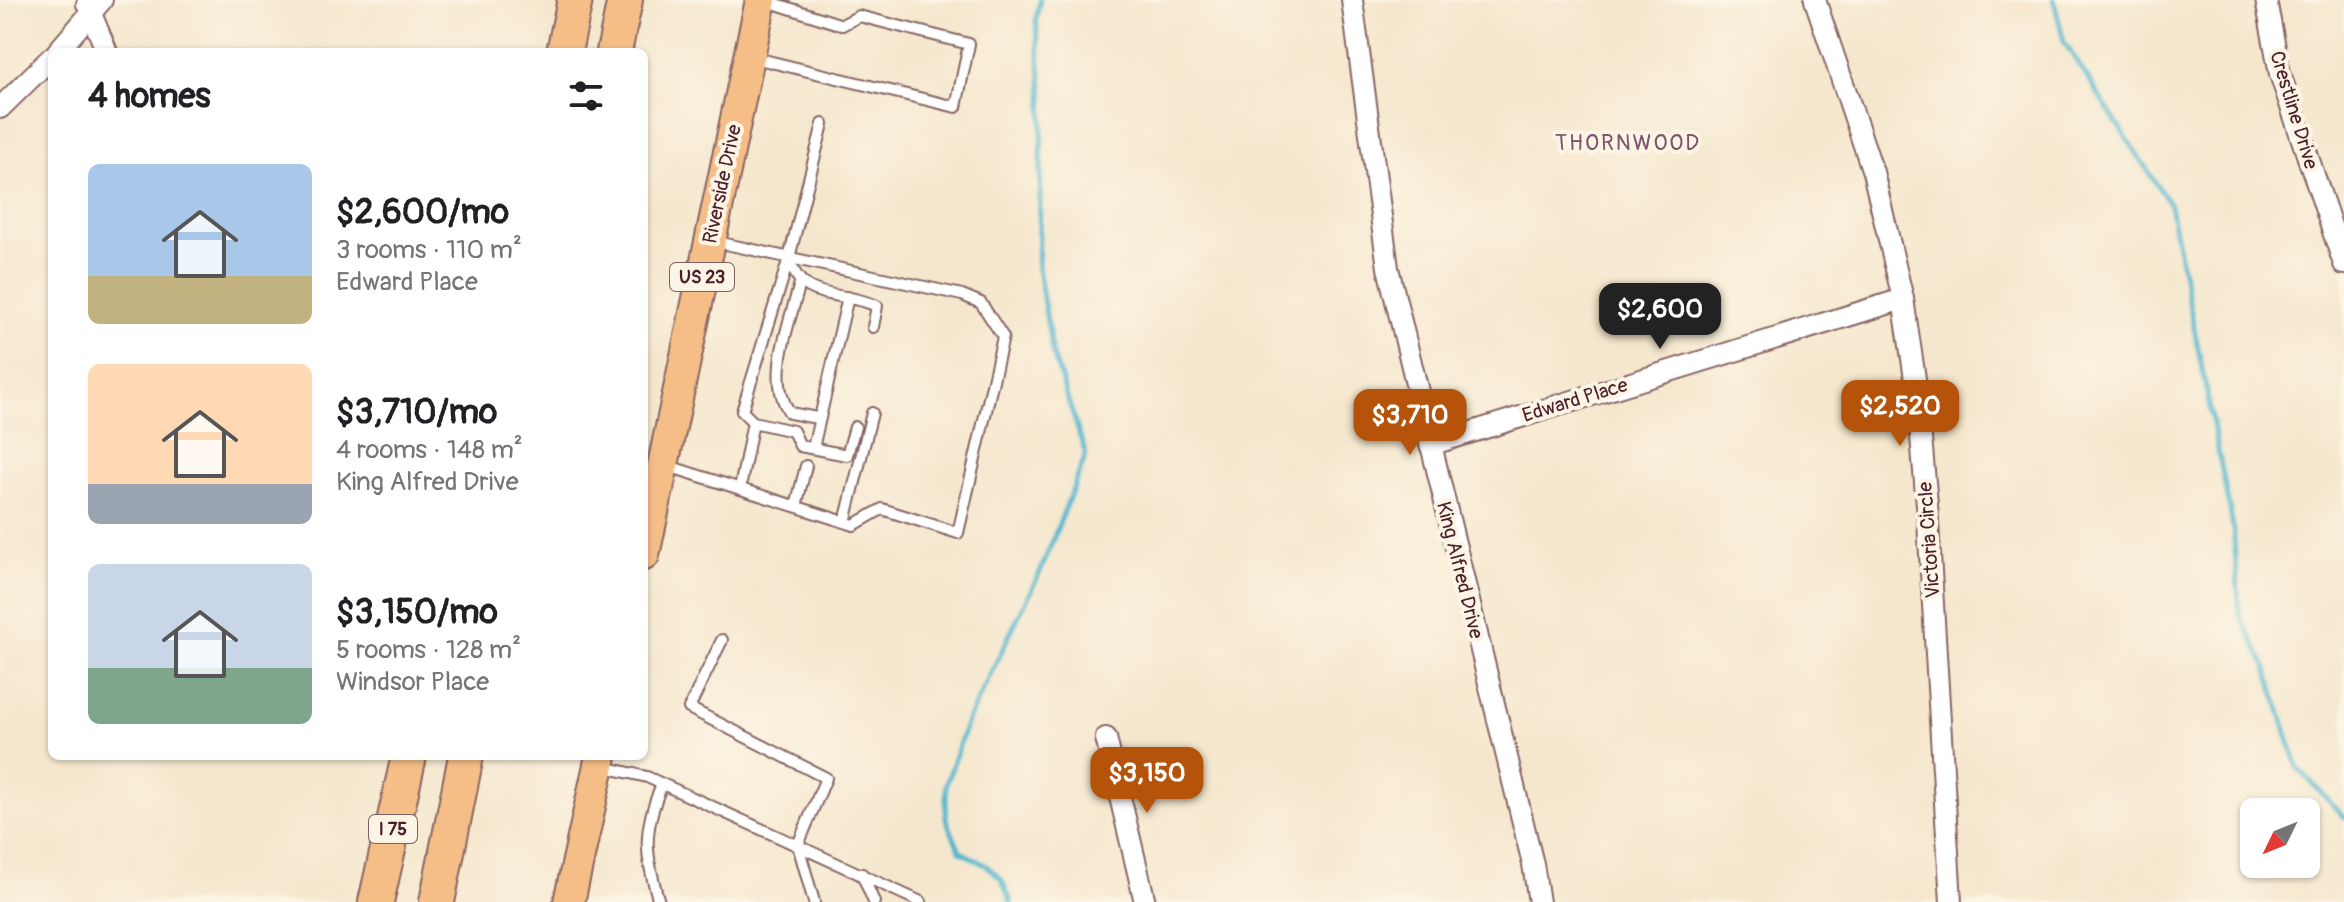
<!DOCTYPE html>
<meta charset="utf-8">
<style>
:root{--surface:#fff;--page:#f6f6f6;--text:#202124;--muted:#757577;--accent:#b45309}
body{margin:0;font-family:Pangolin,sans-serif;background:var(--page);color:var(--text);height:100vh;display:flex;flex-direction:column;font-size:30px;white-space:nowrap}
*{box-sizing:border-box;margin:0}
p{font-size:26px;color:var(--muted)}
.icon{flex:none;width:44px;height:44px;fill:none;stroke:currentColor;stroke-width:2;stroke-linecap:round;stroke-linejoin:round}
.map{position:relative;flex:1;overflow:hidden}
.sheet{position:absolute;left:48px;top:48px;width:600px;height:712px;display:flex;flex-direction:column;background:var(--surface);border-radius:12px;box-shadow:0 2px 6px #0004}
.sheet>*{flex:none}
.needle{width:52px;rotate:227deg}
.controls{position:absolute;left:2240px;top:798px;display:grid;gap:16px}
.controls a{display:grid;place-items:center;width:80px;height:80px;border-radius:12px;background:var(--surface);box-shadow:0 2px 6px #0004;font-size:40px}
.price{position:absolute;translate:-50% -68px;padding:0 18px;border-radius:16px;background:var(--accent);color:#fff;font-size:26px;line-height:52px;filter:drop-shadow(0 2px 4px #0008)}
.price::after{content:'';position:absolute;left:50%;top:48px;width:24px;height:18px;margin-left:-12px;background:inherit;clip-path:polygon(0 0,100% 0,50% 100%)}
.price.current{background:#222;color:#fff}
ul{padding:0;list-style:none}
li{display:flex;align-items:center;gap:24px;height:200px;padding:0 40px}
li span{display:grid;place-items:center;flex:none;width:224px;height:160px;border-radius:12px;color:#555}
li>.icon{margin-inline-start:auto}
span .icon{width:96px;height:96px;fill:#fffc;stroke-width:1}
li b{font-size:34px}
h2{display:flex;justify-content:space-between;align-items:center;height:96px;padding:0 40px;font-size:34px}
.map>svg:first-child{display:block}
</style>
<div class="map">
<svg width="2344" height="902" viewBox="0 0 2344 902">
<rect width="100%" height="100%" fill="#fcf5e5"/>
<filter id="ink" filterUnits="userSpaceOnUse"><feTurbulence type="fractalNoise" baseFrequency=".0125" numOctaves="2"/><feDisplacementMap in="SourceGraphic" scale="16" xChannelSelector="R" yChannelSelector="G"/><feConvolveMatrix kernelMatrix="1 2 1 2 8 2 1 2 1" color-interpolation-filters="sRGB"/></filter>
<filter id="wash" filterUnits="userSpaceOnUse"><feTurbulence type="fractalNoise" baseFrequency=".006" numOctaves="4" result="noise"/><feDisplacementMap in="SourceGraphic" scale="32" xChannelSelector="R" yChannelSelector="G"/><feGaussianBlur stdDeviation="1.8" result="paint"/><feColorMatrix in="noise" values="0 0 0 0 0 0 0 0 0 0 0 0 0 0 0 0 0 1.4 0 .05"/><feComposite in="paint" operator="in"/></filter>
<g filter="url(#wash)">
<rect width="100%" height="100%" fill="#f5e7cd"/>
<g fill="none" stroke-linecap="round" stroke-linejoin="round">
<g stroke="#4fb6cd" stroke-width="5">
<polyline points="2054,0 2064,42 2170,205 2233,527 2240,616 2267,669 2298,768 2344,817"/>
<polyline points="1011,902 1002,880 987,866 960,851 946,819 946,785 966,724 1041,570 1086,455 1052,351 1038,268 1043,99 1036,19 1040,0"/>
</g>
</g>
</g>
<g filter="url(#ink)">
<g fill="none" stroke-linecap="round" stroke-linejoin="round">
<g stroke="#866564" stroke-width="14">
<g id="lane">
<polyline points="751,57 956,107 969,44 859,16 842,25 764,0"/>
<polyline points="823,124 789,258 742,411 753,422 793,431 800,446 847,455 855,427"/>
<path d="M789,258C801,304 840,289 877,306L873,327"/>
<path d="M800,283C791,320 765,378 790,413L817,418"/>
<polyline points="813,448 848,297"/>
<polyline points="665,465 854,525 882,509 958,533 1003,337 981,303 962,295 712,241"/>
<polyline points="740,488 753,422"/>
<polyline points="796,506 806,466"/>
<polyline points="845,522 872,413"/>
<polyline points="722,640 689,708 826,778 798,845 814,902"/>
<polyline points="604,767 647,777 921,902"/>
<polyline points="862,874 874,902"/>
<path d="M659,902C645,853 642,832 662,784"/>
</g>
</g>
<g stroke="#866564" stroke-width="24">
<g id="street">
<polyline points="1352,0 1388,268 1533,864 1539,902"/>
<polyline points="1815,0 1873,172 1903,299 1917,392 1927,505 1951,902"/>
<polyline points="2266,0 2280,74 2344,264"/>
<polyline points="87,4 107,52"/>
<polyline points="57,52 102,0"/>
<polyline points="0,108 52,57"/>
<polyline points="1430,445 1903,299"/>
<polyline points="1106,738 1145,902"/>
</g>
</g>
<g stroke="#866564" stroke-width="34">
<g id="primary">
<polyline points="644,555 761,0"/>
<polyline points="569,902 601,756"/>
</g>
</g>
<g stroke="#866564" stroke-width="38">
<g id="highway">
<polyline points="564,52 575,0"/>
<polyline points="614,52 625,0"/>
<polyline points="376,902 409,756"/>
<polyline points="437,902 466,756"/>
</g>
</g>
<use href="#lane" stroke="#fff" stroke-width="10"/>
<use href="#street" stroke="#fff" stroke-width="20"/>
<use href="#primary" stroke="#f6be87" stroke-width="30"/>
<use href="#highway" stroke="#f6be87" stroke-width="34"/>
</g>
</g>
<g text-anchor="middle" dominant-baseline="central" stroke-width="8" stroke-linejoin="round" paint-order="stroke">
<g fill="#fcf5e5" stroke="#7f5f63" stroke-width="2">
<rect x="670" y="263" width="64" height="28" rx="6"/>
<rect x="369" y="815" width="48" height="28" rx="6"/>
</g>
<g font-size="18" font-weight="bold" fill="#4a1f2b">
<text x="702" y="277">US 23</text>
<text x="393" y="829">I 75</text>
</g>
<g font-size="20" fill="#4a1f2b" stroke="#fcf5e5">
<text transform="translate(2294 110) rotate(73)">Crestline Drive</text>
<text transform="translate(722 184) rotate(-78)">Riverside Drive</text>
<text transform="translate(1575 400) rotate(-17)">Edward Place</text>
<text transform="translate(1929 540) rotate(-94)">Victoria Circle</text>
<text transform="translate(1460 570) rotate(76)">King Alfred Drive</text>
</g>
<g font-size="22" letter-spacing="2" fill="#7c536a" stroke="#fcf5e5">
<text x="1628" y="143">THORNWOOD</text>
</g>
</g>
</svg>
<div class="controls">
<a><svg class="needle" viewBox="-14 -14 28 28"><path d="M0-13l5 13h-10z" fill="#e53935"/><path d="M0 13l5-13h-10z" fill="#757577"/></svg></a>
</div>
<b class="price current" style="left:1660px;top:351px">$2,600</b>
<b class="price" style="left:1900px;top:448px">$2,520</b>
<b class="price" style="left:1410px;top:457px">$3,710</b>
<b class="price" style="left:1147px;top:815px">$3,150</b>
<section class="sheet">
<h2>4 homes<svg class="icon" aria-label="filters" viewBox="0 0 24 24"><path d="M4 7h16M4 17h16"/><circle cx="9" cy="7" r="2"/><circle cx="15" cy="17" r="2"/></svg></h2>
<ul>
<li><span style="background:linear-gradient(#a9c7e8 70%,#c2b280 0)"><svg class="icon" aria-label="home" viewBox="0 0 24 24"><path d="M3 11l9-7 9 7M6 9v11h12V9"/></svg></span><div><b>$2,600/mo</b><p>3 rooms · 110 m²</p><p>Edward Place</p></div></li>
<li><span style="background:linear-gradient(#ffd9b3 75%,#9aa5b1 0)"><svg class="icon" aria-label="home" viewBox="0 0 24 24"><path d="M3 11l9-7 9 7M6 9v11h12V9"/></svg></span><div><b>$3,710/mo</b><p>4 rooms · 148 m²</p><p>King Alfred Drive</p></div></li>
<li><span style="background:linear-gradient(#c9d6e8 65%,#7fa58c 0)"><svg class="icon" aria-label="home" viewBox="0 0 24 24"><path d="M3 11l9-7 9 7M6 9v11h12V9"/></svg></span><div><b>$3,150/mo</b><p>5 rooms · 128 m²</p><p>Windsor Place</p></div></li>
</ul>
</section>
</div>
